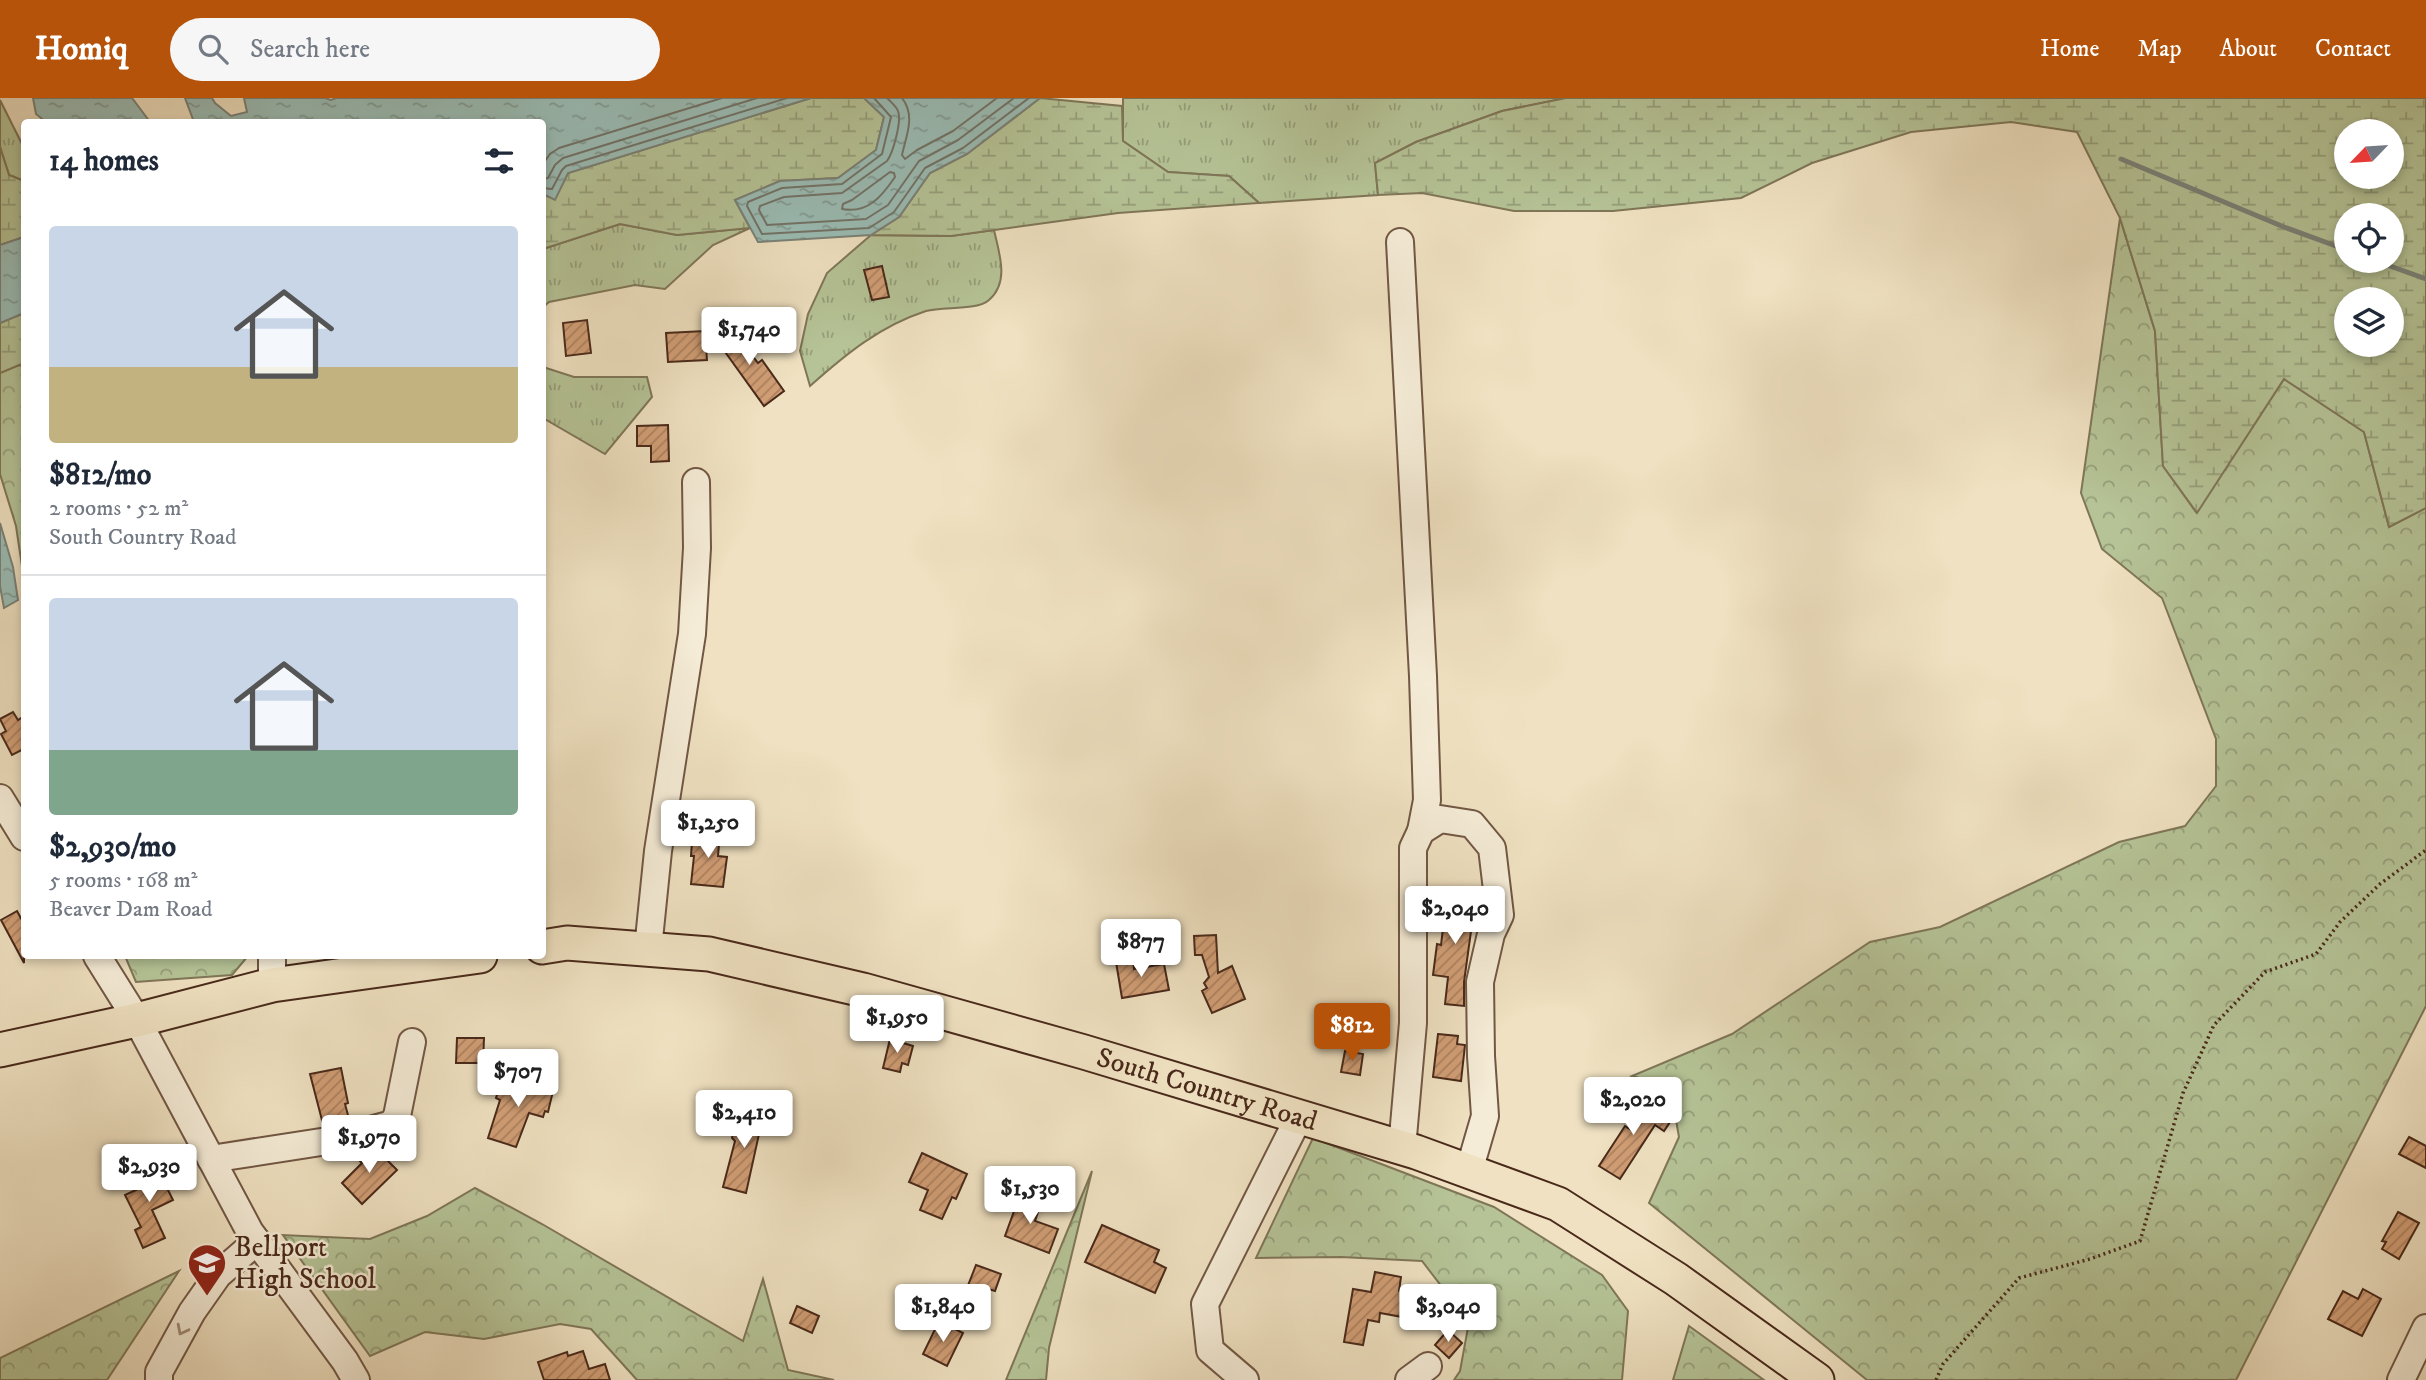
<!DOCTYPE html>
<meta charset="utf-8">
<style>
:root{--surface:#fff;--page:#f6f6f7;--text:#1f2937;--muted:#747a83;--line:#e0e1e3;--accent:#b45309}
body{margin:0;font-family:"IM FELL DW Pica",serif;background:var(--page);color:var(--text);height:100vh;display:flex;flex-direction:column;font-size:26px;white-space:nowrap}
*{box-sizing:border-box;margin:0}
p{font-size:23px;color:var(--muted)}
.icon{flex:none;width:38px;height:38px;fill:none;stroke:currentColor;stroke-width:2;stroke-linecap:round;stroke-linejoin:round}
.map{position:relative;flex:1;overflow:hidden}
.drawer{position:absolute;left:21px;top:21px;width:525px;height:840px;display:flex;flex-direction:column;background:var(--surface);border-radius:7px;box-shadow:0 4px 10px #0003}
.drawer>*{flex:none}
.needle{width:46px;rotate:245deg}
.controls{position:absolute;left:2334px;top:21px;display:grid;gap:14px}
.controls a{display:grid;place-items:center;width:70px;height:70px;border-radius:50%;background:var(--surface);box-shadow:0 4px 10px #0003;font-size:35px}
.price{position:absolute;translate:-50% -60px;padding:0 16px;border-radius:7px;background:#fff;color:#222;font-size:23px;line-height:46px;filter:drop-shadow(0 2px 4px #0008)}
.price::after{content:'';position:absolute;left:50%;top:42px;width:21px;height:16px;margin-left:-10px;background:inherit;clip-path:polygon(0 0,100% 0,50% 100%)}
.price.current{background:var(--accent);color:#fff}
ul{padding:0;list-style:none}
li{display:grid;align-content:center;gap:14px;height:371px;padding:0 28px}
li+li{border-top:2px solid var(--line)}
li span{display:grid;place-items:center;height:217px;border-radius:7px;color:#555}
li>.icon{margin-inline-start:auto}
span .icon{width:126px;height:126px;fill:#fffc;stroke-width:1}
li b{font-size:30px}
h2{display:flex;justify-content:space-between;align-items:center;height:84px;padding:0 28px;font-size:30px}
header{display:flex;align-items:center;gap:42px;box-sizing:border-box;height:98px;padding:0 35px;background:var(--accent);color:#fff}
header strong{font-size:33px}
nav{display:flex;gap:38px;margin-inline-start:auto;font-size:24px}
.search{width:490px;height:63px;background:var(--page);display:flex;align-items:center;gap:18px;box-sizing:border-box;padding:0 24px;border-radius:38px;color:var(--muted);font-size:26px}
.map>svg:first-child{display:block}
</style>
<header>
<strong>Homiq</strong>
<div class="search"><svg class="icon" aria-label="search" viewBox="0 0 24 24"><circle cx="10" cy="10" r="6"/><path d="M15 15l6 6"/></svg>Search here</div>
<nav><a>Home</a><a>Map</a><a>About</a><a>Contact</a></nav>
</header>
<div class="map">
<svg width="2426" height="1282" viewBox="0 0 2426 1282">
<defs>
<pattern id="grass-tufts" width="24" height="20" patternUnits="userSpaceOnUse" patternTransform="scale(1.75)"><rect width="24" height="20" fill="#b5c396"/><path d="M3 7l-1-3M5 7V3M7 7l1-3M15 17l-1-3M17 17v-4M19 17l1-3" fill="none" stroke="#959e7a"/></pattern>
<pattern id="forest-crowns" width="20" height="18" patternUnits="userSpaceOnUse" patternTransform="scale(1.75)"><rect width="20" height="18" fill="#b5c396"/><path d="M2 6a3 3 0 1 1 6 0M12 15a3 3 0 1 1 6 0" fill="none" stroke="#959e7a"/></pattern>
<pattern id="wetland-marsh" width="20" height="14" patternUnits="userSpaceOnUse" patternTransform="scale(1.75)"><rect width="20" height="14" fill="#b5c396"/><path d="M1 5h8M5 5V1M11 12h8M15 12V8" fill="none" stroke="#959e7a"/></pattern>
<pattern id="water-ripples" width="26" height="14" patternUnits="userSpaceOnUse" patternTransform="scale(1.75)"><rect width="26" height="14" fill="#9abdb6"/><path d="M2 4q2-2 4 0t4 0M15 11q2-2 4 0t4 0" fill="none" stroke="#809a93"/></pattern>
<pattern id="building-hatch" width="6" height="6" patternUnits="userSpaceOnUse" patternTransform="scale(1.75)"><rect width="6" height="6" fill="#d19e75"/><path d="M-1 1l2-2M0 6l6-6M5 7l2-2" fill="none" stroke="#ac815f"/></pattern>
</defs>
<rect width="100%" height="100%" fill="#efe1c1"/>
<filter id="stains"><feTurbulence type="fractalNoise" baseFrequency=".00286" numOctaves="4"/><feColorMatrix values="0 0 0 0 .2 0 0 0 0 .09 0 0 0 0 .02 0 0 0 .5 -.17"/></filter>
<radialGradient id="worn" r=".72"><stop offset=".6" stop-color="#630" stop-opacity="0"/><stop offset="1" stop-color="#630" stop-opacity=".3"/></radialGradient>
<g fill="url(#grass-tufts)" stroke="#7f7658" stroke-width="2">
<polygon points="1123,0 1566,0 1502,13 1416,44 1375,65 1378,97 1259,105 1229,78 1168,74 1123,43"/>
<polygon points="0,2 24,50 24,83 9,77 0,49"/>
<polygon points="620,126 677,137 750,130 713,147 665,191 635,187 549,204 543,209 543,151"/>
<path d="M994,132C999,155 1010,184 989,202C977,213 943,208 926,213C880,228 846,256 810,288L800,253L808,216L827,175L871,137L951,138Z"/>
<polygon points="543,269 574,279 647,279 652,299 605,356 543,320"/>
</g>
<g fill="url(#forest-crowns)" stroke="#7f7658" stroke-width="2">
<polygon points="2120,120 2155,233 2163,368 2196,414 2284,281 2364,334 2389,429 2426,410 2426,908 2236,1282 1867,1282 1649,1105 1679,1039 1670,988 1632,978 1732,936 1870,844 1940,829 2119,744 2185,728 2216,688 2216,641 2162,500 2102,451 2081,395"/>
<polygon points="19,267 24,268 24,520 23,475 16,428 0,376 0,275"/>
<polygon points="125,858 248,858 232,877 136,884"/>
<polygon points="1313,1040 1494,1109 1602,1177 1628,1213 1622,1282 1454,1282 1460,1273 1469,1224 1422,1163 1341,1159 1256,1160"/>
<polygon points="1092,1073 1049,1250 1046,1282 1006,1282"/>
<polygon points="475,1090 542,1126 743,1243 763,1181 788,1272 834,1282 637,1282 591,1231 560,1226 484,1241 425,1234 370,1258 283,1137 370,1141 427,1118"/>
<polygon points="179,1173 107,1282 0,1282 0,1260"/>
<polygon points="1689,1228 1764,1282 1673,1282"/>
</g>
<g fill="url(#wetland-marsh)" stroke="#7f7658" stroke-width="2" fill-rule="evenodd">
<polygon points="811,0 864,0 884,19 876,52 838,80 780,83 735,102 750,130 677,137 620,126 543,151 542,96 555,101 568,75"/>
<polygon points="1040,0 1122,8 1123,43 1168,74 1229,78 1259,105 1118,115 951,138 871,137 899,119 930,75 967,56"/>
<path d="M1566,0H2426V410L2389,429L2364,334L2284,281L2197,415L2163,368L2155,233L2120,120L2077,34L2011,24L1911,34L1812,65L1741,100L1613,113H1514L1422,95L1378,97L1375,65L1416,44L1502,13ZM2347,33H2392V79H2347ZM2347,117H2392V163H2347ZM2392,201V247H2347V201Z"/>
<polygon points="0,49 9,77 24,83 24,139 0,147"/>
<polygon points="24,215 24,268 19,267 0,275 0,225"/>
</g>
<g fill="url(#water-ripples)" stroke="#7a8278" stroke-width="2">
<polygon points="33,0 132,0 150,24 46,24 36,16"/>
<polygon points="185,0 212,0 215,5 231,18 247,14 244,0 325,0 331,2 336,0 811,0 568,75 555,102 543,96 542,24 194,24"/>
<polygon points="864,0 1040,0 967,56 930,75 899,119 871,137 758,144 735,102 780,83 838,80 876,52 884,19"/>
<polygon points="24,139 24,215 0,225 0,147"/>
<polygon points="0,425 13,469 18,502 4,510 0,488"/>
</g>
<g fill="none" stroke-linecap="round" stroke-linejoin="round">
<g stroke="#727368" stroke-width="2">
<polyline points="874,0 891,19 882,56 842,86 782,90 748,104 747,108 762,136 869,130 894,114 925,70 963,50 1029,0"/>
<path d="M887,0C891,4 896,8 898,13C902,23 893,55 887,63L842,95L784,99L760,108L759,112L767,127L866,121L888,107L919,63L958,42L1014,0"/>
<path d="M902,0C916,18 906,38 902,57L905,61L917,52L953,33L997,0"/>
<polyline points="542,67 550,56 559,50 722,0"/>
<path d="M890,74L894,75L895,79C882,98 868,116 842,111L843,106L852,102Z"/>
<polyline points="542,81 548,80 555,67 563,60 757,0"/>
<polyline points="542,90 552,91 562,72 566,68 787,0"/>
</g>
<g stroke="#7a8278" stroke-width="5">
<polyline points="2121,61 2284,129 2347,152"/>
<polyline points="2376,163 2426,181"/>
</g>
</g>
<g fill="url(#building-hatch)" stroke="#49291a" stroke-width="2">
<polygon points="882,168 889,199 872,202 864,172"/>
<polygon points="587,222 591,255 566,258 563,225"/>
<polygon points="727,232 740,241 758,265 762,262 784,293 764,308 710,233"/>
<polygon points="705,233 707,262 668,264 666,235"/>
<polygon points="668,327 669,363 651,364 651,348 637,348 637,328"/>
<polygon points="13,614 18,622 24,618 24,651 12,657 1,636 6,633 0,621"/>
<polygon points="698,732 720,734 718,758 727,759 723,789 691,786 694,758 691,758 692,744 697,744"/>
<polygon points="1454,794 1476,797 1464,884 1464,908 1445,906 1448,879 1433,877 1437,846 1441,847 1446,805 1452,806"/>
<polygon points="17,813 24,826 24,865 1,822"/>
<polygon points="1216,837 1218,875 1232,868 1245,901 1212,915 1202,893 1207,890 1204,885 1209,879 1202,857 1195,857 1194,838"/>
<polygon points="1133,861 1134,871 1164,866 1169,892 1122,900 1116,864"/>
<polygon points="1438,936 1458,938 1457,946 1465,947 1461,983 1433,979"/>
<polygon points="457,940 484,940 483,965 456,965"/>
<polygon points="890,941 913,948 908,967 902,965 900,974 883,970"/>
<polygon points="1345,953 1363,956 1360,977 1341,974"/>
<polygon points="341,970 348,1005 345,1006 349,1021 323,1026 310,976"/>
<polygon points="527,982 554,989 548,1014 545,1013 543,1019 529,1015 516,1049 488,1040 500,1002 496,1000 501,984 517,989 518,985 525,987"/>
<polygon points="1632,996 1672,1021 1664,1033 1655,1027 1620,1081 1599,1068 1625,1028 1633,1033 1642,1018 1625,1006"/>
<polygon points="746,1011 763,1016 761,1024 766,1034 759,1036 746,1095 723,1089 735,1043 732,1040 738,1017 744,1018"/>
<polygon points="2409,1039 2426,1048 2426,1070 2399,1056"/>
<polygon points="373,1048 397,1072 362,1106 342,1085 362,1065 357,1060 368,1049"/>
<polygon points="922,1055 967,1076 956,1101 952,1099 942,1121 920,1112 928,1092 909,1084"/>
<polygon points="155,1066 173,1102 152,1112 165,1140 143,1150 135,1132 141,1129 125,1097 138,1091 132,1077"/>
<polygon points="1020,1097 1041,1105 1035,1123 1058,1131 1049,1155 1005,1138"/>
<polygon points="2398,1114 2419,1125 2399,1161 2382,1151 2386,1144 2382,1143"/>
<polygon points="1102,1127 1159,1152 1154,1164 1166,1170 1155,1195 1085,1164"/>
<polygon points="976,1167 1001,1176 995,1193 985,1190 982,1197 967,1190"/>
<polygon points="1375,1174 1401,1179 1399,1193 1439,1200 1435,1225 1380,1215 1379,1224 1368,1222 1363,1247 1344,1244 1353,1191 1371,1194"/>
<polygon points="2363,1191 2381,1201 2362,1238 2328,1221 2343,1193 2358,1201"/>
<polygon points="797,1208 819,1218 812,1235 790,1225"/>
<polygon points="939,1223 963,1235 947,1268 923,1256"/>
<polygon points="1448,1232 1462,1245 1449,1260 1435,1247"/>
<polygon points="583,1253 589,1271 605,1266 610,1282 544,1282 538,1264 567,1254 568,1258"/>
</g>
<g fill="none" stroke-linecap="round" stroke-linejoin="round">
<g stroke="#725744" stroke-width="30">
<g id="minor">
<polyline points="1400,144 1423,578 1427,702 1421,733"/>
<polyline points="0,700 24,739"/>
<polyline points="648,851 658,753 692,536 697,450 696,384"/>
<polyline points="97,858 137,922 250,1134 345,1263 356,1282"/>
<polyline points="272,858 272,887"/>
<polyline points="1402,1050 1413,925 1413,750 1421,733 1440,721 1472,726 1492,750 1500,817 1491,836 1480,884 1481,958 1485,1018 1469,1073"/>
<polyline points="211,1061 334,1042 392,1026 397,1018 412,944"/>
<polyline points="159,1282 159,1274 192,1214 218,1177 257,1143"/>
<polyline points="1245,1282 1210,1252 1205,1206 1299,1019"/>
<polyline points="1409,1282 1428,1268"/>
<polyline points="2401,1282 2426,1230"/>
</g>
</g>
<g stroke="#49291a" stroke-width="37">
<g id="major">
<path id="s1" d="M542,849L567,845L709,856L863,892L1084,954L1416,1054L1558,1106L1676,1181L1817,1282"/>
<polyline points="0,952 137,922 272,887 480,858"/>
</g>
</g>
<polyline stroke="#49291a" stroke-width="3.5" stroke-dasharray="2 3.5" stroke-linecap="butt" points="1936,1282 1943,1266 2019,1180 2090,1161 2140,1143 2183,995 2214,927 2265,874 2316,856 2340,824 2380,786 2426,752"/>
<use href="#minor" stroke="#f5ecd7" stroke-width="26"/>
<use href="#major" stroke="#efe1c1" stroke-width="33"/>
</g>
<defs><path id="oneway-chevron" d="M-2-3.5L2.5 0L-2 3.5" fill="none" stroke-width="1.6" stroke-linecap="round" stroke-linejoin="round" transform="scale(1.75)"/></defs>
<use stroke="#9f8a78" href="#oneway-chevron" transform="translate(182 1232) rotate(117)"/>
<defs>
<g id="school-pin" transform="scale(2.0125)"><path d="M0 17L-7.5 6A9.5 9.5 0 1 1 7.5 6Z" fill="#8f2418" stroke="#f5ecd7"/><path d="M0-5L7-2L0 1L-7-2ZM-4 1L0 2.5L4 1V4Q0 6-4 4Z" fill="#fff"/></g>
</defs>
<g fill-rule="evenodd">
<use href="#school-pin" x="207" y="1165"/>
</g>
<g text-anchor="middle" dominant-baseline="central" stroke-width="5" stroke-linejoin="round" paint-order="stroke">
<g font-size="28" fill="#49291a" stroke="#f5ecd7">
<text stroke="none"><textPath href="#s1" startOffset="684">South Country Road</textPath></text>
</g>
<g font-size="28" fill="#49291a" stroke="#f5ecd7" text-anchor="start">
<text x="234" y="1149">Bellport<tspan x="234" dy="32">High School</tspan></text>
</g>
</g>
<rect width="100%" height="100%" filter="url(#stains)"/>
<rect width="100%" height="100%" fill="url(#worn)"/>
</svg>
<div class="controls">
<a><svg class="needle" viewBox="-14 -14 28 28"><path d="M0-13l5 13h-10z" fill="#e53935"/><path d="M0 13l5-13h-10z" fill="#747a83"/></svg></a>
<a><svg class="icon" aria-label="locate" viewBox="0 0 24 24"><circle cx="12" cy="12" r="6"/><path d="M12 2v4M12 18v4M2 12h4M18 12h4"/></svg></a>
<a><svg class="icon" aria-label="layers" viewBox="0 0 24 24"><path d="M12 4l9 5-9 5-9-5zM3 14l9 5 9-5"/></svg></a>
</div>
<b class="price" style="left:749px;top:269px">$1,740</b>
<b class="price" style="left:708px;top:762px">$1,250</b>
<b class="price" style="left:1455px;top:848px">$2,040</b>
<b class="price" style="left:1141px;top:881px">$877</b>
<b class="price" style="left:897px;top:957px">$1,950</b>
<b class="price current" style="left:1352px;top:965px">$812</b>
<b class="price" style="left:518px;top:1011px">$707</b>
<b class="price" style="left:1633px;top:1039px">$2,020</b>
<b class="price" style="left:744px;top:1052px">$2,410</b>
<b class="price" style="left:369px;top:1077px">$1,970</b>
<b class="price" style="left:149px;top:1106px">$2,930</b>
<b class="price" style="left:1030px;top:1128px">$1,530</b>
<b class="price" style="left:943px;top:1246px">$1,840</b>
<b class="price" style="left:1448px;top:1246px">$3,040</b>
<section class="drawer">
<h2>14 homes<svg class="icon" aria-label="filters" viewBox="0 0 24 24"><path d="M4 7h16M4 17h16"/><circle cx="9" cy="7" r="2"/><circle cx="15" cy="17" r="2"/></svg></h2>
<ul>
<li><span style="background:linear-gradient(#c9d6e8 65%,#c2b280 0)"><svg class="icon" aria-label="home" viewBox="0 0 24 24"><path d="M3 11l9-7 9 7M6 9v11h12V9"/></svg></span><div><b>$812/mo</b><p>2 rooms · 52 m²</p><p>South Country Road</p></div></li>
<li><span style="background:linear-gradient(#c9d6e8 70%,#7fa58c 0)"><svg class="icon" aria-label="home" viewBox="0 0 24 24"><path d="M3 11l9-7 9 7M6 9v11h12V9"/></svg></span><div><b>$2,930/mo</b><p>5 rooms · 168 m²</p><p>Beaver Dam Road</p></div></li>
</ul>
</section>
</div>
